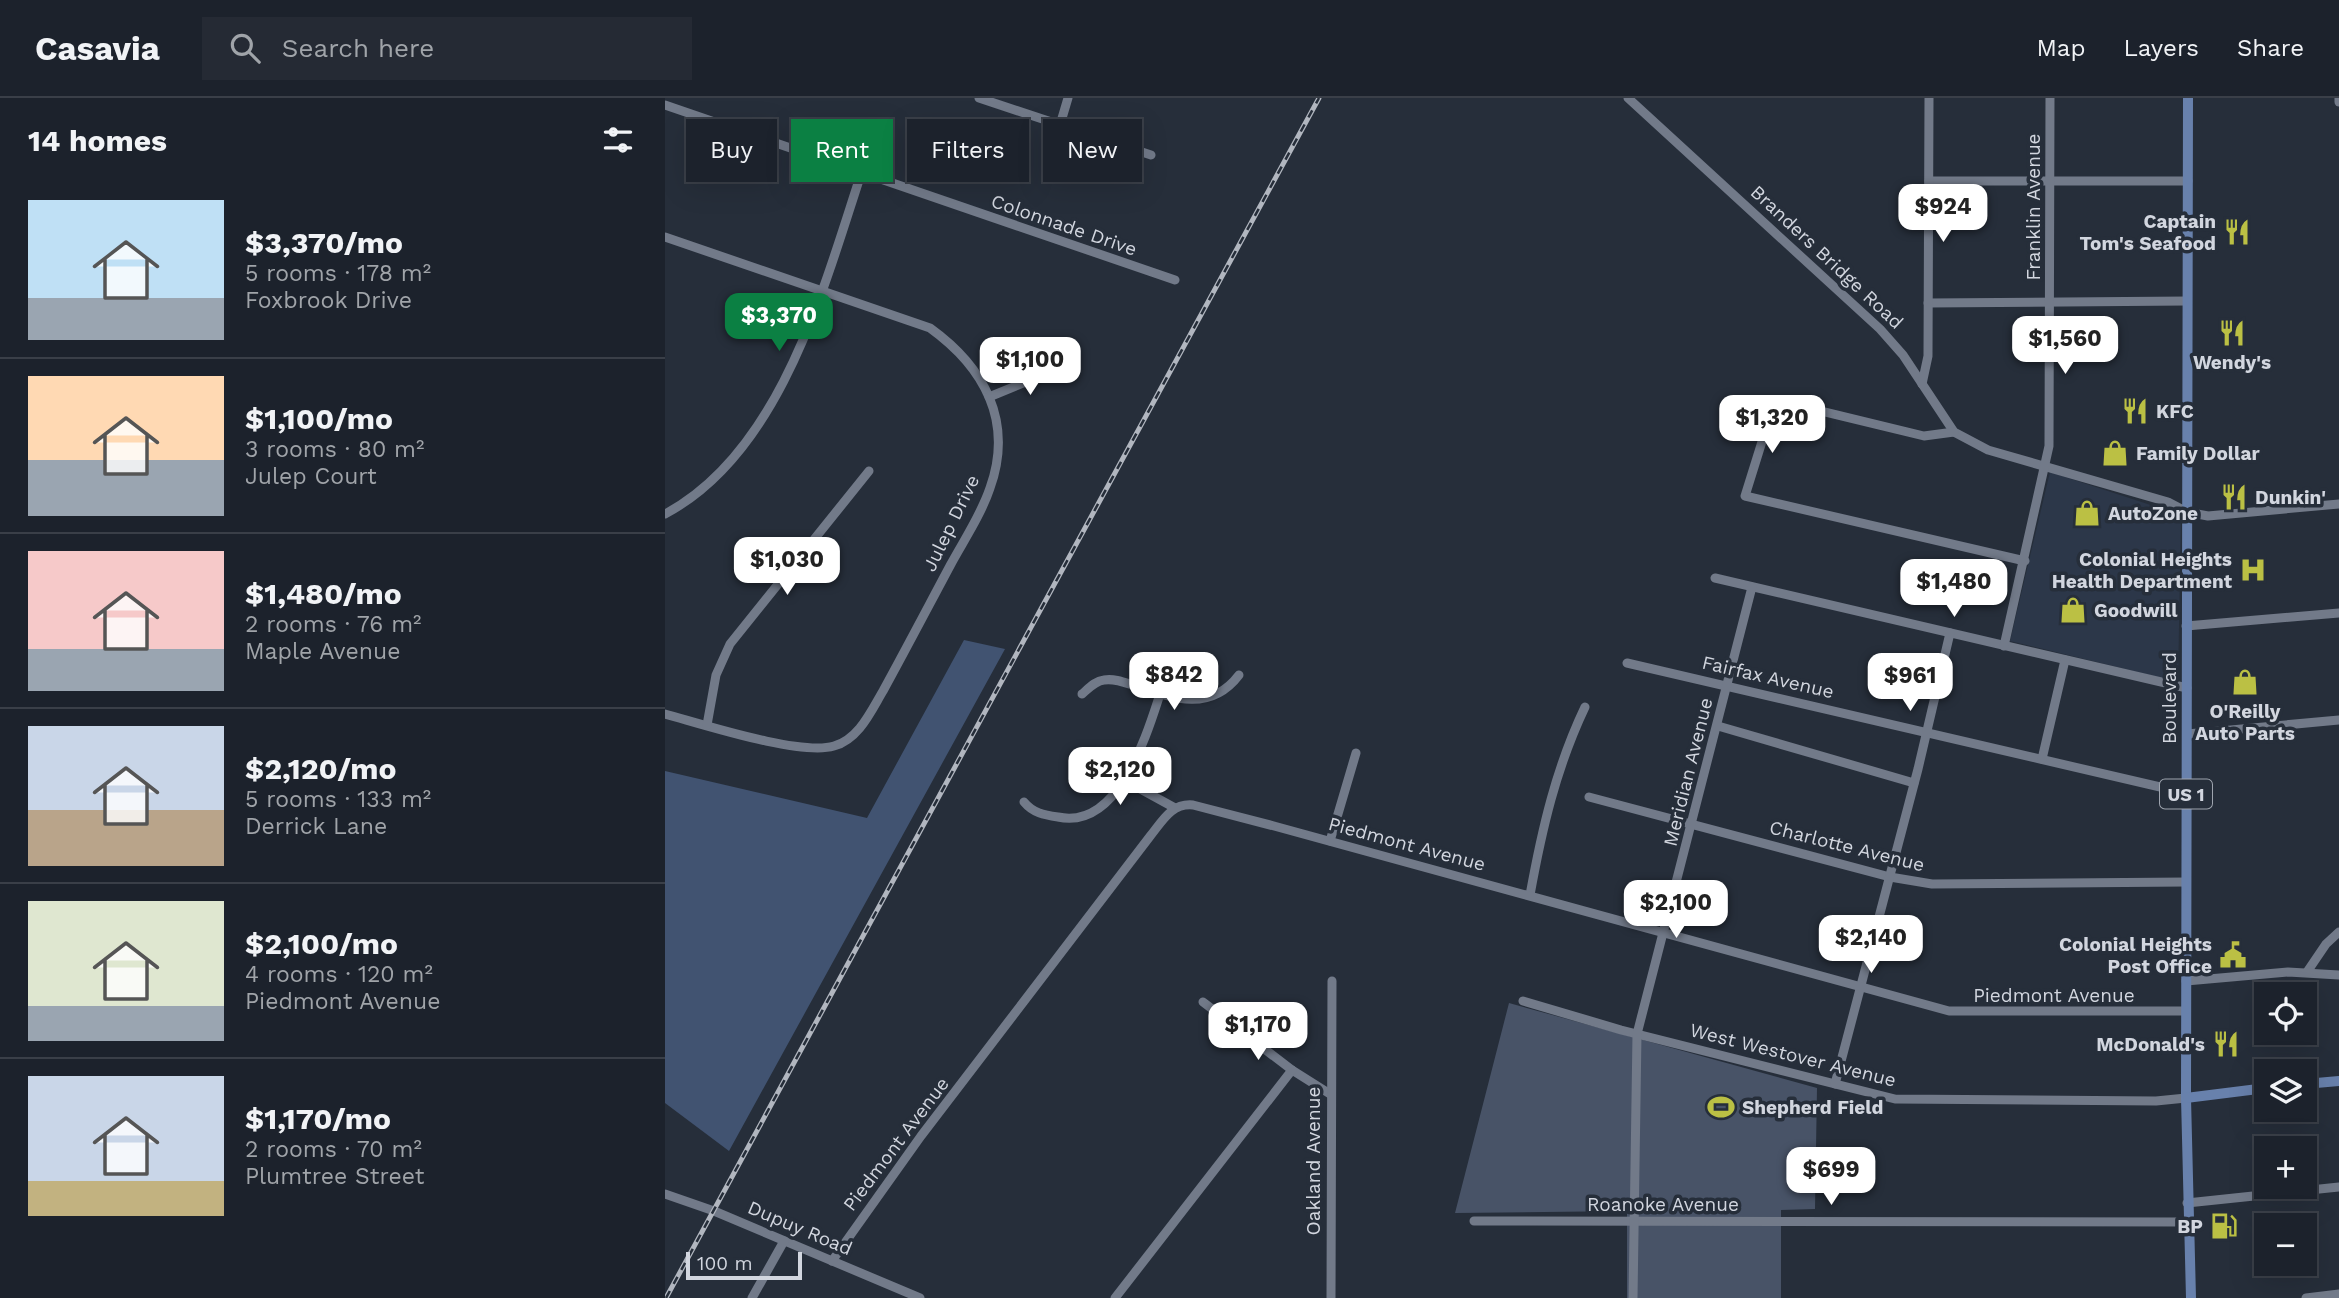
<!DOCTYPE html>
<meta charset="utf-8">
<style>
:root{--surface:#1c222c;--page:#252a34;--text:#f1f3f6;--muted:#a0a4a9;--line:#3a3f48;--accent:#0b8043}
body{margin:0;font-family:"Work Sans",sans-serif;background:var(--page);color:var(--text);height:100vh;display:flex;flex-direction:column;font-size:26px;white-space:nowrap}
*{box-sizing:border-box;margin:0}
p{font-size:23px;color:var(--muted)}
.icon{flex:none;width:38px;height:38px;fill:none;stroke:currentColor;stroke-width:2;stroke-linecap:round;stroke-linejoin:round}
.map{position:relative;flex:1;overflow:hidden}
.sheet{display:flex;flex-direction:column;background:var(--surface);width:665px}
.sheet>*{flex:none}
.banner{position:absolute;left:21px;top:21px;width:665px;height:63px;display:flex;gap:14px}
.buttons{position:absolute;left:1589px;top:884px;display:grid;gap:14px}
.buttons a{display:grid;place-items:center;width:63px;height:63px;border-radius:0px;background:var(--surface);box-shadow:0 7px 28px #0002,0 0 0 2px var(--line);font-size:35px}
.scale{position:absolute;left:21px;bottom:18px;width:116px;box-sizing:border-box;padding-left:7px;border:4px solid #d2d6df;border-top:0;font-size:19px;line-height:24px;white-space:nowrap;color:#d2d6df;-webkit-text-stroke:5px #262e3a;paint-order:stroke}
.price{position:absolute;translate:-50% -60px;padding:0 16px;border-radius:14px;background:#fff;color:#222;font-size:23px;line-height:46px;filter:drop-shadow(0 2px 4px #0008)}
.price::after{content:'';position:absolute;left:50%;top:42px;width:21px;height:16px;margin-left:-10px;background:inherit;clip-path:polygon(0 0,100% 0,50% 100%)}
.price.active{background:var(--accent);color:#fff}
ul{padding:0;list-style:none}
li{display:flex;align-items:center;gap:21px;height:175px;padding:0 28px}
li+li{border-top:2px solid var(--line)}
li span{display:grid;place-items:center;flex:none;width:196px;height:140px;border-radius:0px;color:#555}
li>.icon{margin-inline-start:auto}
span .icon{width:84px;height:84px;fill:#fffc;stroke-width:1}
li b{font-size:30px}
h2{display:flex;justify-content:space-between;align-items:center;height:84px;padding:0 28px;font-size:30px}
.tag{padding:0 24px;border-radius:0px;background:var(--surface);box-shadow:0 7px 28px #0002,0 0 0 2px var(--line);font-size:24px;line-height:63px}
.tag.active{background:var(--accent);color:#fff}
header{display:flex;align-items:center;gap:42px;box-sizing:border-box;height:98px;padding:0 35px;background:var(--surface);border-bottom:2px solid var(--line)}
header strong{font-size:33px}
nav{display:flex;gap:38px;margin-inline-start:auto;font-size:24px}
.search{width:490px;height:63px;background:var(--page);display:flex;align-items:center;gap:18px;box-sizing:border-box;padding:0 24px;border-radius:0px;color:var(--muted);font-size:26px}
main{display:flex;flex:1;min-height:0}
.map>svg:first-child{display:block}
</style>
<header>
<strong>Casavia</strong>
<div class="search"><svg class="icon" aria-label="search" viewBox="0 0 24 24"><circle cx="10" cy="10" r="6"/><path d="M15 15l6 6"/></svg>Search here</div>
<nav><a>Map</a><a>Layers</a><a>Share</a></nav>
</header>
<main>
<section class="sheet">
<h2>14 homes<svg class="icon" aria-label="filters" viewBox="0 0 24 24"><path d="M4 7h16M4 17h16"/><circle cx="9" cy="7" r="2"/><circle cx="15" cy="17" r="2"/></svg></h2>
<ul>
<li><span style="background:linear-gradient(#bfe0f5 70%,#9aa5b1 0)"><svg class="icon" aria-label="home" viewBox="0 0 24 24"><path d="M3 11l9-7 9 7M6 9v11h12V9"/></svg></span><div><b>$3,370/mo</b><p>5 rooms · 178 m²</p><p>Foxbrook Drive</p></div></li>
<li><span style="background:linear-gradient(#ffd9b3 60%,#9aa5b1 0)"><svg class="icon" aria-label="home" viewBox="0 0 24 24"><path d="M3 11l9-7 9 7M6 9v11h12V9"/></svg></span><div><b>$1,100/mo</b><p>3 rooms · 80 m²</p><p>Julep Court</p></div></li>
<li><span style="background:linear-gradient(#f6c9c9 70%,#9aa5b1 0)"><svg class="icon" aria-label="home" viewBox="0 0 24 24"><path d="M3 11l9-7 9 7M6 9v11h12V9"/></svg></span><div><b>$1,480/mo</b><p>2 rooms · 76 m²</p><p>Maple Avenue</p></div></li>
<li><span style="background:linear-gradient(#c9d6e8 60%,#b9a48a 0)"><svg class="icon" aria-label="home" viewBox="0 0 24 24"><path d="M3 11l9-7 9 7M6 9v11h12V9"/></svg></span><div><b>$2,120/mo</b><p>5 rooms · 133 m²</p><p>Derrick Lane</p></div></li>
<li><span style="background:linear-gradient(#dfe7d0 75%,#9aa5b1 0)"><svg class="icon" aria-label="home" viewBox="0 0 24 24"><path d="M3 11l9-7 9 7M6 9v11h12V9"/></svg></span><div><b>$2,100/mo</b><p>4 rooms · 120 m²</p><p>Piedmont Avenue</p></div></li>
<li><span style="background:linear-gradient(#c9d6e8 75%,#c2b280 0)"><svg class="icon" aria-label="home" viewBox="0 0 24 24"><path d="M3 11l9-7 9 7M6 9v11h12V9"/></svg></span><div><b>$1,170/mo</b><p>2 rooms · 70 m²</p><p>Plumtree Street</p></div></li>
</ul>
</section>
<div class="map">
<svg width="1674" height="1200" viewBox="0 0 1674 1200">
<rect width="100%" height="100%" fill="#262e3a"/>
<polygon fill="#2c3749" points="1385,374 1516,417 1513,584 1345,543"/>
<polygon fill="#485367" points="844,905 1152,990 1150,1111 1116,1112 1116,1200 962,1200 962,1113 790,1115"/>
<polygon fill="#415371" points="299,542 340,551 64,1053 0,1005 0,673 202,720"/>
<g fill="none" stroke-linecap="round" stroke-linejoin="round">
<g stroke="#727a89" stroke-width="9">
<polyline points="314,0 486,57"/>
<polyline points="963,0 1215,231 1238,257 1289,334 1323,352 1503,404 1522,414 1543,418 1674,406"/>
<polyline points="1674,0 1674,4"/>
<polyline points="0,7 510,182"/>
<polyline points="395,27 403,0"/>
<polyline points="1264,83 1523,83"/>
<path d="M0,139L265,230C319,269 349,323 325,390C316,417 299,442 286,466C263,509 241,551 218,593C206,613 194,641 169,648C135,658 37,626 0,616"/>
<polyline points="1263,205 1522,203"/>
<polyline points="1257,286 1263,258 1264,0"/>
<polyline points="324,299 395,270"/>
<polyline points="1289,334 1259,338 1110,302 1080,398 1360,463"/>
<path d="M0,416C115,355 158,192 196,76"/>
<polyline points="1050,480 1522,590"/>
<polyline points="1521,528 1674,515"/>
<polyline points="1339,548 1384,348 1385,0"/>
<polyline points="962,565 1521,695"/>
<path d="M417,596C424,590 430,583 439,582C450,580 461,585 471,588C509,601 546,614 574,577"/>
<polyline points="42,627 51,577 65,546 204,373"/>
<polyline points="1053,628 1249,685"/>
<polyline points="1522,636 1674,622"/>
<polyline points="1377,661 1400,562"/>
<polyline points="459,682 510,710"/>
<polyline points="924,699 1225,779 1267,786 1521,784"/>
<path d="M359,704C368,715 379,717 393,719C453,732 481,639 495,596"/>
<polyline points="665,743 691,655"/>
<path d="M865,797C877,731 891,670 920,609"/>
<polyline points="1642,874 1661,846 1674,834"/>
<polyline points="1521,883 1623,874 1674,877"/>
<polyline points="858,903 956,932 1230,1001 1491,1003 1521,1000"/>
<polyline points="538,904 627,972 665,996"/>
<polyline points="1170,986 1253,671 1285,535"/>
<polyline points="0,1096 49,1113 255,1200"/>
<polyline points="1522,1105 1674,1089"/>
<polyline points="809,1123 1522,1124"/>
<path d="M167,1163L256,1038L486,737C498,722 507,705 528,707L609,728L1284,913H1521"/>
<polyline points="87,1200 119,1143"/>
<polyline points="450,1200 627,972"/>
<polyline points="666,1200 667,883"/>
<polyline points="968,1200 972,936 1087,489"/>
<polyline points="1641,1200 1674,1196"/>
</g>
<g stroke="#6881ac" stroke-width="10">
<polyline points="1523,0 1521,1000 1526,1200"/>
<polyline points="1640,986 1674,983"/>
<polyline points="1521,1000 1601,990"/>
</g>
<g stroke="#b1b6bf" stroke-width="5">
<polyline id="rail" points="1,1200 654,0"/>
</g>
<use href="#rail" stroke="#262e3a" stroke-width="2.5" stroke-dasharray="8" stroke-linecap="butt"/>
</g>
<defs>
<g id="restaurant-bare" transform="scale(2.1)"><path d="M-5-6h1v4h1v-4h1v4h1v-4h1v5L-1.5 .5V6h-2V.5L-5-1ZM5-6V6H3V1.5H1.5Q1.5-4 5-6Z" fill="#bbc044" stroke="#262e3a" stroke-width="2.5" paint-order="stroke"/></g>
<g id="shop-bare" transform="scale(2.1)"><path d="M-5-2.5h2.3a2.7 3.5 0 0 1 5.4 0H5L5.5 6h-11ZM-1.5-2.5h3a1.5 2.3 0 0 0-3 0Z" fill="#bbc044" stroke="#262e3a" stroke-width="2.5" paint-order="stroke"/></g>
<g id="hospital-bare" transform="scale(2.1)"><path d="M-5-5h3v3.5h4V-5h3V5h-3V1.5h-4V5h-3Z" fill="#bbc044" stroke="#262e3a" stroke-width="2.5" paint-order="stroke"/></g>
<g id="civic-bare" transform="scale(2.1)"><path d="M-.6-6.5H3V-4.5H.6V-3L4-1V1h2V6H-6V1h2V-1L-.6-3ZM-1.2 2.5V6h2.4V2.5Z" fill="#bbc044" stroke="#262e3a" stroke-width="2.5" paint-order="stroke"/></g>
<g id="stadium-bare" transform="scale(2.1)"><path d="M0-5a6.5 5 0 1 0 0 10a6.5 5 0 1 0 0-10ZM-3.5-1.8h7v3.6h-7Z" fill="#bbc044" stroke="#262e3a" stroke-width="2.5" paint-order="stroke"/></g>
<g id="fuel-bare" transform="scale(2.1)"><path d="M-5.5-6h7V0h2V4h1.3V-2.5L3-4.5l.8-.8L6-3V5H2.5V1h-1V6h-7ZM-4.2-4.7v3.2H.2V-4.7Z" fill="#bbc044" stroke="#262e3a" stroke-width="2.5" paint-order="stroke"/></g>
</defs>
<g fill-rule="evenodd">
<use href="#restaurant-bare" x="1572" y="134"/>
<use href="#restaurant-bare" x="1567" y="235"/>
<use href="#restaurant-bare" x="1470" y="313"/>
<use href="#shop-bare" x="1450" y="355"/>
<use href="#restaurant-bare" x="1569" y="399"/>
<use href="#shop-bare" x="1422" y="415"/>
<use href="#hospital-bare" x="1588" y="472"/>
<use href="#shop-bare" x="1408" y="512"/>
<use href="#shop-bare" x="1580" y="584"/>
<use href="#civic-bare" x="1568" y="857"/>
<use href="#restaurant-bare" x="1561" y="946"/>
<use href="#stadium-bare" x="1056" y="1009"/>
<use href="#fuel-bare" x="1559" y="1128"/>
</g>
<g text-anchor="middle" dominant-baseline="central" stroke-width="7" stroke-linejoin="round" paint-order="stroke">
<rect fill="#262e3a" stroke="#9ea4ae" stroke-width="2" x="1495" y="681.5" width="52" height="29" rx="5"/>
<g font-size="18" font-weight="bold" fill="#d2d6df">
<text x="1521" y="696">US 1</text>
</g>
<g font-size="19" fill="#d2d6df" stroke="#262e3a">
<text transform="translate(1368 109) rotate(-90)">Franklin Avenue</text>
<text transform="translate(399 127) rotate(19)">Colonnade Drive</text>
<text transform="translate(1162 159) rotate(43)">Branders Bridge Road</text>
<text transform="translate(286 425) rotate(-64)">Julep Drive</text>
<text transform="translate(1103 579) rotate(13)">Fairfax Avenue</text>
<text transform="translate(1504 600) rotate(-90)">Boulevard</text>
<text transform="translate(1023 674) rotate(-76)">Meridian Avenue</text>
<text transform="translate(742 746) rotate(15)">Piedmont Avenue</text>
<text transform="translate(1182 748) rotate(14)">Charlotte Avenue</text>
<text x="1389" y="897">Piedmont Avenue</text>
<text transform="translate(1128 957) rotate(14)">West Westover Avenue</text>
<text transform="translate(231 1046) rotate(-53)">Piedmont Avenue</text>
<text transform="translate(648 1063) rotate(-90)">Oakland Avenue</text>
<text x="998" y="1106">Roanoke Avenue</text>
<text transform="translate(135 1130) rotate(23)">Dupuy Road</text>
</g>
<g font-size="19" font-weight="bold" fill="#d2d6df" stroke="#262e3a" text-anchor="start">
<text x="1551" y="123" text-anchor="end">Captain<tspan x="1551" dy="22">Tom's Seafood</tspan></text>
<text x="1567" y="264" text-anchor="middle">Wendy's</text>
<text x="1491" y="313">KFC</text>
<text x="1471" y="355">Family Dollar</text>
<text x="1590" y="399">Dunkin'</text>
<text x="1443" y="415">AutoZone</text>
<text x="1567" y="461" text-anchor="end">Colonial Heights<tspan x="1567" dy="22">Health Department</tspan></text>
<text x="1429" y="512">Goodwill</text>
<text x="1580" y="613" text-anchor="middle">O'Reilly<tspan x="1580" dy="22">Auto Parts</tspan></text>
<text x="1547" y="846" text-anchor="end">Colonial Heights<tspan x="1547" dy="22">Post Office</tspan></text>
<text x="1540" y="946" text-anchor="end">McDonald's</text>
<text x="1077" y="1009">Shepherd Field</text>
<text x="1538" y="1128" text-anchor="end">BP</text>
</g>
</g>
</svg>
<div class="buttons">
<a><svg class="icon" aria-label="locate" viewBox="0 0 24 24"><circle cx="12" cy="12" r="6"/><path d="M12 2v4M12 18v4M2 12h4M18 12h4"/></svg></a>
<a><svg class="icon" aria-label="layers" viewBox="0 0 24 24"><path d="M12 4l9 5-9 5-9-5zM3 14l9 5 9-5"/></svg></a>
<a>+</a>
<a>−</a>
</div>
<div class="scale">100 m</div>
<b class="price" style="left:1278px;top:146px">$924</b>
<b class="price active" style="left:114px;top:255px">$3,370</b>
<b class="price" style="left:1400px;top:278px">$1,560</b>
<b class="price" style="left:365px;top:299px">$1,100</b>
<b class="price" style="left:1107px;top:357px">$1,320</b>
<b class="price" style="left:122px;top:499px">$1,030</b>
<b class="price" style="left:1289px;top:521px">$1,480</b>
<b class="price" style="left:509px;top:614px">$842</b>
<b class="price" style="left:1245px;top:615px">$961</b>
<b class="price" style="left:455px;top:709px">$2,120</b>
<b class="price" style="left:1011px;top:842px">$2,100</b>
<b class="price" style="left:1206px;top:877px">$2,140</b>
<b class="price" style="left:593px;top:964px">$1,170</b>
<b class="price" style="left:1166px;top:1109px">$699</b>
<div class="banner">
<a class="tag">Buy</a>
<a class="tag active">Rent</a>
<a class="tag">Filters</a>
<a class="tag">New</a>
</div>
</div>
</main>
